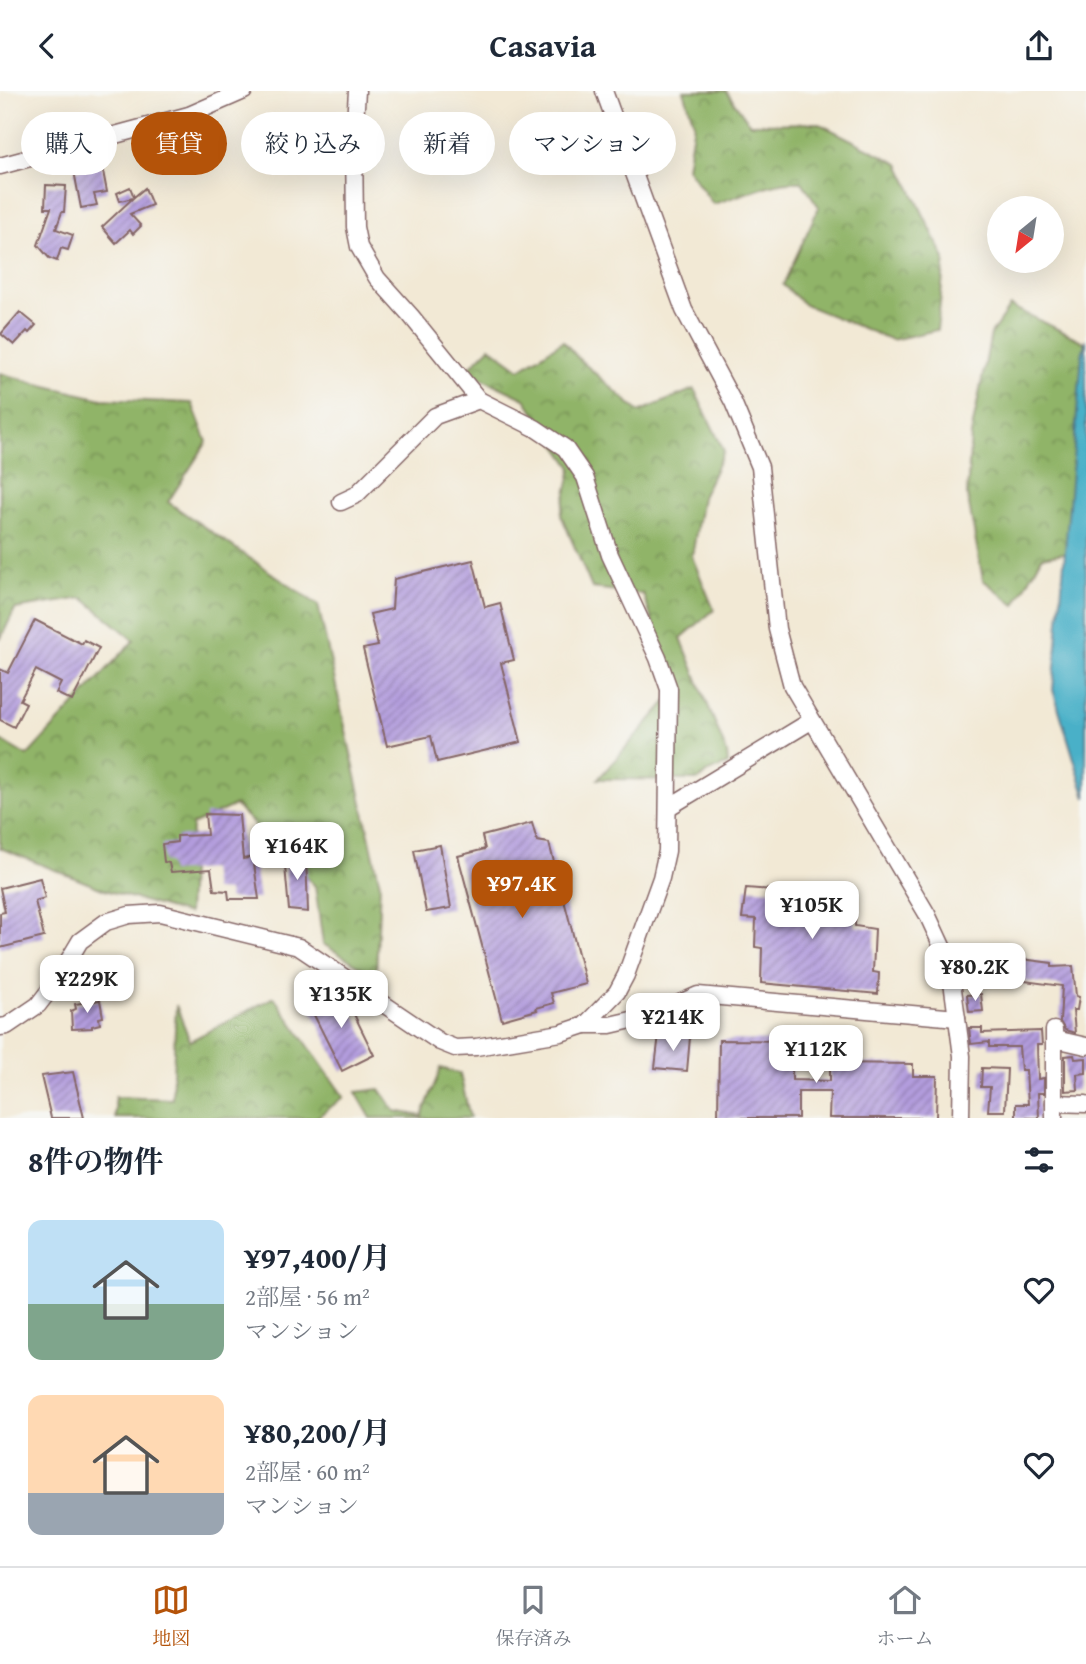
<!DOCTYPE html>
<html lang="ja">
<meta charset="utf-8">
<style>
:root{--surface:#fff;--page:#f2f2f3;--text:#1f2937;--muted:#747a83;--line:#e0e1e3;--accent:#b45309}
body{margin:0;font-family:"Gentium Book Plus","Noto Serif JP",serif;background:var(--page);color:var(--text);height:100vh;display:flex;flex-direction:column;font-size:26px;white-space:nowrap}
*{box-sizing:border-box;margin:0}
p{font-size:23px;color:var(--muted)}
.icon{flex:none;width:38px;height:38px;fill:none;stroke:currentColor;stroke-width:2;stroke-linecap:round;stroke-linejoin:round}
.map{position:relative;height:1027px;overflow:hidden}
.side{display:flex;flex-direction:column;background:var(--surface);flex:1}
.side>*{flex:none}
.top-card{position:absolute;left:21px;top:21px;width:700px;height:63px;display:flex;gap:14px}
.needle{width:46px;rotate:210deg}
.fabs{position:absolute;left:987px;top:105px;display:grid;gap:14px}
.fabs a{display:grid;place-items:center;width:77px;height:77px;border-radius:50%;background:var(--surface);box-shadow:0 7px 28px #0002;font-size:35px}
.price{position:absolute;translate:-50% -60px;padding:0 16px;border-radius:14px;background:#fff;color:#222;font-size:23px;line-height:46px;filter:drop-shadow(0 2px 4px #0008)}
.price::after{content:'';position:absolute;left:50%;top:42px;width:21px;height:16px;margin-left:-10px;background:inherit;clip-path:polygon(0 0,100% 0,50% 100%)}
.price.current{background:var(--accent);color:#fff}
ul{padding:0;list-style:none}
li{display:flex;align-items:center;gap:21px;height:175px;padding:0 28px}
li span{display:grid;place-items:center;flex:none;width:196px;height:140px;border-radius:14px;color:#555}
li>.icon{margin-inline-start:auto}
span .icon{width:84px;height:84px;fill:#fffc;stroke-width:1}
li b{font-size:30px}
h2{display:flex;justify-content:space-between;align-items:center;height:84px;padding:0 28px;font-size:30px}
.pill{padding:0 24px;border-radius:32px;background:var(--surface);box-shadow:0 7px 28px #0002;font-size:24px;line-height:63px}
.pill.current{background:var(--accent);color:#fff}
header{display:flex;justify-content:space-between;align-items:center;height:91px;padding:0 28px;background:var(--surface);font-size:32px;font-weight:700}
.tab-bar{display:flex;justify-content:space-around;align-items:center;height:98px;border-top:2px solid var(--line);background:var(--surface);font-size:19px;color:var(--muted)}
.tab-bar a{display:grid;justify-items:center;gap:4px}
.tab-bar .current{color:var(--accent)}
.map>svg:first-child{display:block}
</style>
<header><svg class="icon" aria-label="back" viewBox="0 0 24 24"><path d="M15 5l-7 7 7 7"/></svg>Casavia<svg class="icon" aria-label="share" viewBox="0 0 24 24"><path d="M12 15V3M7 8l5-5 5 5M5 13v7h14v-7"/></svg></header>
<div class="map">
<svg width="1086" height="1027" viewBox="0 0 1086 1027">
<defs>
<pattern id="forest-crowns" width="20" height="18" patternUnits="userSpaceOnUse" patternTransform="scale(1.75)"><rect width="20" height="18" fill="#90b468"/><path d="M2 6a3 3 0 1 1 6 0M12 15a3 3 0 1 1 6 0" fill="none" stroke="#789256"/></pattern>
<pattern id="building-hatch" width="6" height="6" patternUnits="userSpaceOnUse" patternTransform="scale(1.75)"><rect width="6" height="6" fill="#b29cdd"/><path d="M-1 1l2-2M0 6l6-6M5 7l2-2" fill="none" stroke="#937fb3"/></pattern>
</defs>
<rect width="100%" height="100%" fill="#f6f6f2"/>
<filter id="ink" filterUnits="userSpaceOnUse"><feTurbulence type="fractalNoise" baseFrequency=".0143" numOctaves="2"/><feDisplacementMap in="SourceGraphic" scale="14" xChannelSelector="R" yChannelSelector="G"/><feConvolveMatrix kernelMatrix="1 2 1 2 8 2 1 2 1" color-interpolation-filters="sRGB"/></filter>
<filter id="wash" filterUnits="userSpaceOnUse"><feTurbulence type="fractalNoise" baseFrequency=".00686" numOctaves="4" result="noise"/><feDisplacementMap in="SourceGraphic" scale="28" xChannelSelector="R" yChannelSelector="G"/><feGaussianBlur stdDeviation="1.57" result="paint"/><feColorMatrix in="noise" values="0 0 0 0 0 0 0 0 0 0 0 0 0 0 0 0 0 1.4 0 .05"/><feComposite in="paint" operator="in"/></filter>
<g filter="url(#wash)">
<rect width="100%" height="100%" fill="#f2e9d5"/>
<g fill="url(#forest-crowns)" stroke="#6d6a4a" stroke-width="2">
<path d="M684,0H726L750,33L818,32L899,73L945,168L937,239L892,249L805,214L783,194L819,116L802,91C771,89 743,105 713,113L687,77L694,32Z"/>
<polygon points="1010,215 1086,252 1086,458 1042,466 1015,514 983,489 967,403 971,344 991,243"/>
<polygon points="563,250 579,268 639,321 694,298 724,360 702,406 692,466 714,519 681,547 727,662 728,673 706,682 699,689 598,688 676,600 643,503 592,497 561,424 572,377 525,308 466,280 490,256 520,278"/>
<polygon points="0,282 34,292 102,308 192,312 207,351 168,411 318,514 380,793 376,885 323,853 315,795 235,714 192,734 188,823 105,799 0,757 0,649 27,665 134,549 83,507 15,518 0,549"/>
<polygon points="274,906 344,1006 316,1027 115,1027 115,1006 172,1008 176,914 190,950"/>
<polygon points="441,977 460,983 470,1027 371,1027 356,1001 380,998 395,1020 422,1025"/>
</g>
<polygon fill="#49b0c8" stroke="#4a687a" stroke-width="2" points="1086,248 1086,707 1053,599 1082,264"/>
<g id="blocks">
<g fill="url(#building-hatch)">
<polygon points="102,75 107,101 94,103 97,114 81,117 74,80"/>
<polygon points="46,94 66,95 64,121 62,121 56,138 73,144 68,159 61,157 57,170 49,167 38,154 51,117 45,117"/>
<polygon points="130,96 134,106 145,97 152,114 130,123 141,135 133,143 130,139 116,152 102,136 133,107 120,110 117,102"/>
<polygon points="20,221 36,234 29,242 27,240 14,254 1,243"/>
<polygon points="473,469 485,516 500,512 514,569 501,572 521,651 437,671 431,645 387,655 363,558 378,555 370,523 392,518 394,488"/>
<polygon points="35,529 82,553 84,549 99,557 72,610 56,602 61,592 36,579 20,609 26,612 14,636 0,629 0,578 8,582"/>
<polygon points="205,723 239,724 243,768 253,766 259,808 229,808 228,800 214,799 211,778 171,781 169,772 164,771 162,753 177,751 177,745 207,744"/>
<polygon points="532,732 537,750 549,752 586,893 551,902 554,912 536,917 537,919 502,929 458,765 485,758 482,745"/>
<polygon points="440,754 451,817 426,821 414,759"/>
<polygon points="306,763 308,821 289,819 284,764"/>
<polygon points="40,787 45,807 35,810 44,846 0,857 0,822 5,821 0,797"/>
<polygon points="746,797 856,805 855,835 875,838 873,881 879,882 878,903 761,892 762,857 755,856 756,828 742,827"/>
<polygon points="1006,866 1052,872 1052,876 1073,875 1076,905 1079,906 1077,919 1073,919 1075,942 1065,939 1060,931 1062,895 1003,887"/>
<polygon points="330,898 340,918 349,913 374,964 342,980 307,910"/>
<polygon points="981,903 983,920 969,921 967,904"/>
<polygon points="100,909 103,926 99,927 100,933 92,935 92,937 72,938 71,920 76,918 75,913"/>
<polygon points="969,937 982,937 982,942 1041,940 1042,954 1037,954 1038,988 1044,987 1044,1002 1038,1002 1039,1027 1016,1027 1016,1013 1028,1013 1026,979 1021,979 1019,956 989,956 989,951 971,953"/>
<polygon points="659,943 690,946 687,980 655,977"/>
<polygon points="719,949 807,950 807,968 792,967 792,989 830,990 830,972 913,973 913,985 937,985 936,1027 829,1027 830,1001 798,1001 798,1027 718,1027"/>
<polygon points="1074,964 1075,968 1086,967 1086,982 1077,983 1078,999 1065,1000 1065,965"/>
<polygon points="982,977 1007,978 1005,1020 988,1020 990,996 981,996"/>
<polygon points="73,981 84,1027 51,1027 41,985"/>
</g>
</g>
</g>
<g filter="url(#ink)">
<use href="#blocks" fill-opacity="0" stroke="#856666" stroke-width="2"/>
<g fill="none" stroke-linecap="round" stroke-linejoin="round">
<g stroke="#856666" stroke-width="19">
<g id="minor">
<polyline points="357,0 354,47 355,136 359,156 377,187 411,225 479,309"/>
<polyline points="604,0 684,219 733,311 760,376 777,538 792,595 927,823 946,864 953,898 962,965 961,1027"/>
<polyline points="0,75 189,24 244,0"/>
<polyline points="669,716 811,630"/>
<polyline points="585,934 610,934 653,924 698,904 957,927"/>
<polyline points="0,936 7,935 38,914 55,892 80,850 106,831 129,824 160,822 299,856 440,951 455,957 476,956 561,942 585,934 617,901 626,884 661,787 667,760 669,598 658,567 610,464 585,386 565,357 535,337 479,309 435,325 356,404 341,411"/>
<polyline points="1055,948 1086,955"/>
<polyline points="1054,1012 1086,1013"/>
<polyline points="1054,1027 1054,939"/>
</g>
</g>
<use href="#minor" stroke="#fff" stroke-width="16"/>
</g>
</g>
</svg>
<div class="fabs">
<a><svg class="needle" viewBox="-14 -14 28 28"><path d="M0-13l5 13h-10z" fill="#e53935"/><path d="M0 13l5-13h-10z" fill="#747a83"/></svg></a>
</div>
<b class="price" style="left:297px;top:791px">¥164K</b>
<b class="price current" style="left:522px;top:829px">¥97.4K</b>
<b class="price" style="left:812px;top:850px">¥105K</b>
<b class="price" style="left:975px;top:912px">¥80.2K</b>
<b class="price" style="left:87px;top:924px">¥229K</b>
<b class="price" style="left:341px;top:939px">¥135K</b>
<b class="price" style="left:673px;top:962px">¥214K</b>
<b class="price" style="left:816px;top:994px">¥112K</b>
<div class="top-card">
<a class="pill">購入</a>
<a class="pill current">賃貸</a>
<a class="pill">絞り込み</a>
<a class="pill">新着</a>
<a class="pill">マンション</a>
</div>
</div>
<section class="side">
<h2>8件の物件<svg class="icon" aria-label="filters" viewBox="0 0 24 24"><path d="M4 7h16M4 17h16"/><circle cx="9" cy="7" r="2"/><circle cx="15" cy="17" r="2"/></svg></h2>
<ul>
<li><span style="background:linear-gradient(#bfe0f5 60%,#7fa58c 0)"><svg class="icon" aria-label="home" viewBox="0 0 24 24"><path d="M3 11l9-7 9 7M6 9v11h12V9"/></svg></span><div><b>¥97,400/月</b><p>2部屋 · 56 m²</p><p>マンション</p></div><svg class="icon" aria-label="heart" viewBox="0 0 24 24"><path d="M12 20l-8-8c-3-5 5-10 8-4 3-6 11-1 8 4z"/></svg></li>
<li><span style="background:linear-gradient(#ffd9b3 70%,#9aa5b1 0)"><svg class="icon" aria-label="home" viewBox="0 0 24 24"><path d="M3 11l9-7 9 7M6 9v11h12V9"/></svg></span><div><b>¥80,200/月</b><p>2部屋 · 60 m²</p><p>マンション</p></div><svg class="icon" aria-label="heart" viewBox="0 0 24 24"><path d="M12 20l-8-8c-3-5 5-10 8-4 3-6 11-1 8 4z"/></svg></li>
</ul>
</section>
<nav class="tab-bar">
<a class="current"><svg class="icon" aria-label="map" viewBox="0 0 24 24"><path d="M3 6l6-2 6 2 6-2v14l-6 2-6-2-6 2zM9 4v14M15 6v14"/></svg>地図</a>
<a><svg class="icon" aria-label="saved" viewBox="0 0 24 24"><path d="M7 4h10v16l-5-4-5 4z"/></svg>保存済み</a>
<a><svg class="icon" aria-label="home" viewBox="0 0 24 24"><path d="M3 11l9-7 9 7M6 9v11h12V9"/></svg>ホーム</a>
</nav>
